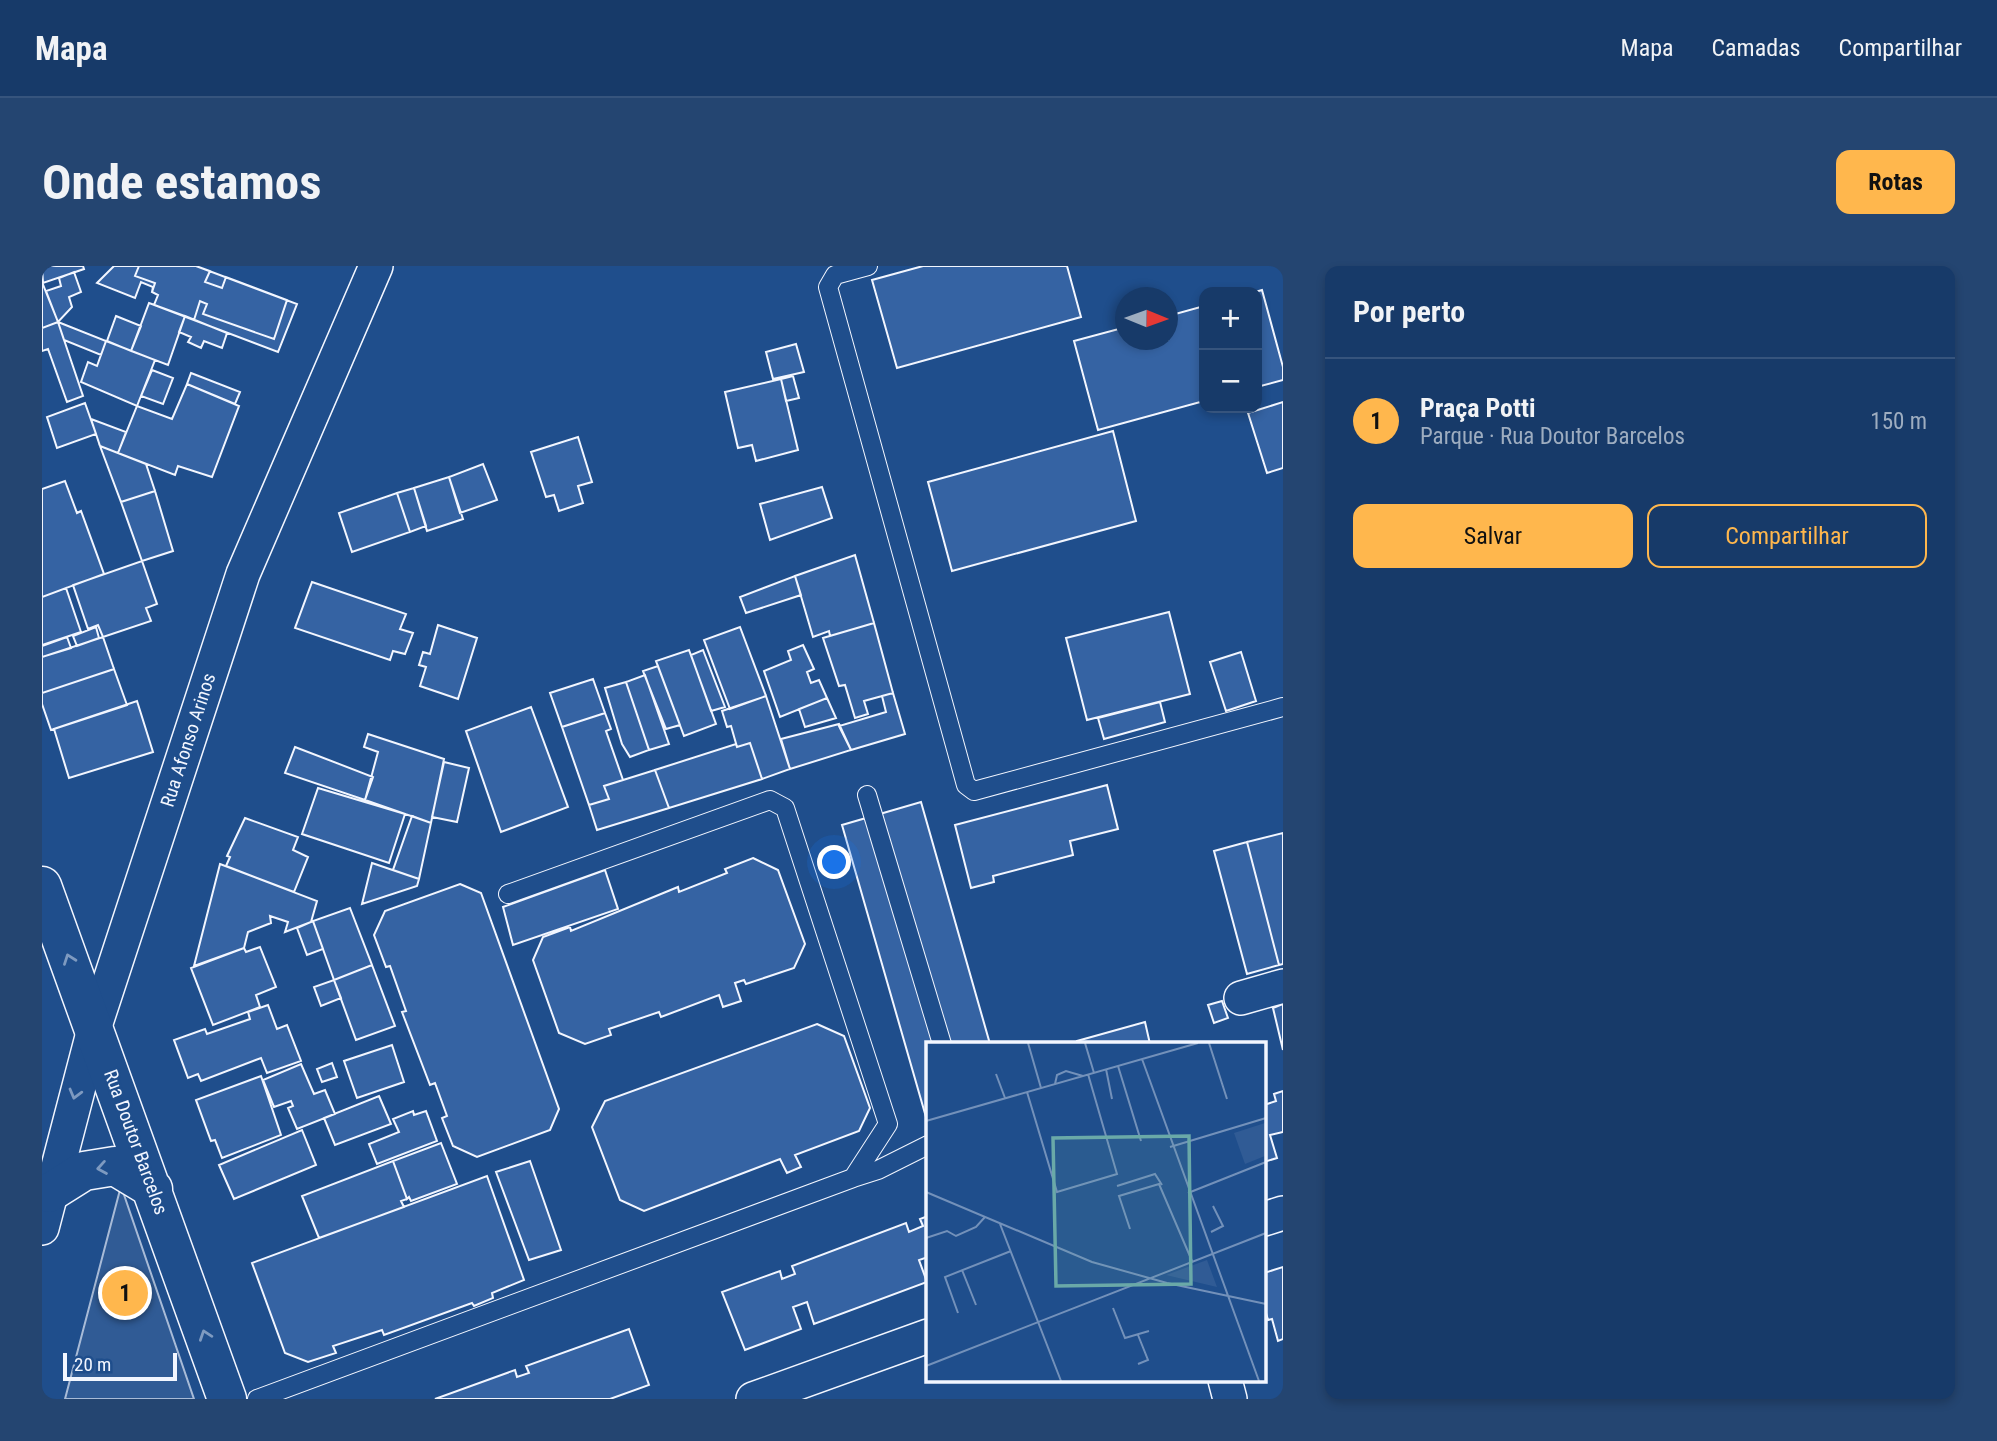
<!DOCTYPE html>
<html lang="pt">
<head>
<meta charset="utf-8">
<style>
	:root { --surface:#173a69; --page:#244571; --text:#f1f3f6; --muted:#9eadc0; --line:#36547d; --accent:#ffb74d }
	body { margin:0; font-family:"Roboto Condensed",sans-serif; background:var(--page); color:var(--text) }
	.controls { position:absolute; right:21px; top:21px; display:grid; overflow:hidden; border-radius:14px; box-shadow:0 4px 10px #0003 }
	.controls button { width:63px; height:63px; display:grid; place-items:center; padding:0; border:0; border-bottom:2px solid var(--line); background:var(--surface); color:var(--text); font:35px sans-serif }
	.compass { position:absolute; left:1073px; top:21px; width:63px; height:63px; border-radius:50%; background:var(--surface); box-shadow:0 4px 10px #0003; rotate:91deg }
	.scale { position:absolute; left:21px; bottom:18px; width:114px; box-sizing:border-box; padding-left:7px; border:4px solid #f2f6ff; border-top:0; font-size:19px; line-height:24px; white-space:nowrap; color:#f2f6ff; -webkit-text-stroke:5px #1f4e8c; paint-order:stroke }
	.you { position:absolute; left:793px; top:597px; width:24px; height:24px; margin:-18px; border:5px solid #fff; border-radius:50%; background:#1a73e8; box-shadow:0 0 0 10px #1a73e833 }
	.badge { display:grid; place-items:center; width:46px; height:46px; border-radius:50%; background:var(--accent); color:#111; font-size:23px; font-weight:700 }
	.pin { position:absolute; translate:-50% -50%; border:4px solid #fff; box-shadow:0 2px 7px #0006 }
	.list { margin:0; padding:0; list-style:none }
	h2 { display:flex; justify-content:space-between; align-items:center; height:91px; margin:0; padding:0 28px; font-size:30px }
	h2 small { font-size:23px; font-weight:400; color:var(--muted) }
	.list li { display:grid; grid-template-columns:46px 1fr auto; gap:21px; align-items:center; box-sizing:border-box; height:126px; padding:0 28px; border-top:2px solid var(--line) }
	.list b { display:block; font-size:26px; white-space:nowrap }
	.list p { margin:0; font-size:23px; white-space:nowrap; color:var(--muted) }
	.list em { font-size:23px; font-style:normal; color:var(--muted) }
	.actions { display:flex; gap:14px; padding:21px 28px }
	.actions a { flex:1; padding:16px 0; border:2px solid var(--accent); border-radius:14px; text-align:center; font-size:24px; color:var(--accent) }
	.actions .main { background:var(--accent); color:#111 }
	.map { position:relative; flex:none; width:1241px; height:1133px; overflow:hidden; border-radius:14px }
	header { display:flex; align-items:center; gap:42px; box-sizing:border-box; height:98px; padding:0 35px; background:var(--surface); border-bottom:2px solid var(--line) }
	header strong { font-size:33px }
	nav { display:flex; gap:38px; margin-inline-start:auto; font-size:24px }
	.intro { display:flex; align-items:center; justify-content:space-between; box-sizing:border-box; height:168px; padding:0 42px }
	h1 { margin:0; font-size:49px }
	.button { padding:18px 32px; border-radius:14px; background:var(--accent); color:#111; font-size:24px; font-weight:700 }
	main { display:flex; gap:42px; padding:0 42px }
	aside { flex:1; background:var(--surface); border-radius:14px; box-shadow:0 4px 10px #0003 }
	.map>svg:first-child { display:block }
	.green { fill:#305b95; stroke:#a8bbd7; stroke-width:2 }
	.building { fill:#3563a3; stroke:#f2f6ff; stroke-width:2 }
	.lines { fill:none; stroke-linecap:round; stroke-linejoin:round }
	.lane-casing { stroke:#f2f6ff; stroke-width:20 }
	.street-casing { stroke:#f2f6ff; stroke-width:36 }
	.secondary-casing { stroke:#f2f6ff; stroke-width:41 }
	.lane { stroke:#1f4e8c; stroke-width:18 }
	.street { stroke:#1f4e8c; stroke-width:33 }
	.secondary { stroke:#1f4e8c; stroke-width:38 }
	.oneway { stroke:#7e9ac0 }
	.labels { text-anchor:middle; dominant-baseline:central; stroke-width:5; stroke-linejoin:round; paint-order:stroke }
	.street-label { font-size:19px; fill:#f2f6ff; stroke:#1f4e8c }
	.inset-road { fill:none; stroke:#7391ba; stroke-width:2 }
	.view { fill:#6aa9a8; fill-opacity:0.15; stroke:#6aa9a8; stroke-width:3.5 }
	.inset-edge { fill:none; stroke:#f2f6ff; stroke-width:3.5 }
</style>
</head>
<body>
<header>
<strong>Mapa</strong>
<nav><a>Mapa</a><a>Camadas</a><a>Compartilhar</a></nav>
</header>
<div class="intro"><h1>Onde estamos</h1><a class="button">Rotas</a></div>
<main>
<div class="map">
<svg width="1241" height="1133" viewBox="0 0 1241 1133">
	<rect width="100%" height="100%" fill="#1f4e8c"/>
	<path class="green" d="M79,920l73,213h-129z"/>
	<path class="building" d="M0,0h41l1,3 -41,14z
		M72,0h82l101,38 -19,48 -124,-47 4,-10 -6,-3 1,-5 -12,-5 -6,16 -38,-15z
		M97,0h57l14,5 -5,11 17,6 4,-11 61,23 -13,39 -71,-25 4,-10 -7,-3 -6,19 -40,-15 4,-10 -6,-3 3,-9 -20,-7z
		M881,0h144l14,51 -184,51 -25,-88z
		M32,6l7,20 -12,5 3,10 -14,15 -12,-31 15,-5 -2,-8z
		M0,16l16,40 -16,6z
		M1220,24l21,77v13l-26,7 -2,-95z
		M107,37l36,13 -17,49 -37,-14z
		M1162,40v95l-106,29 -24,-89 52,-14v13h42v-24z
		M74,50l25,10 -10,25 -24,-10z
		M143,50l42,17 -5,15 -18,-7 -3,7 -13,-6 3,-5 -12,-5z
		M16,56l48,19 -5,14 -37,-15z
		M16,56l25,74 -16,6 -19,-53 -6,2v-23z
		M64,75l49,19 -18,46 -56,-24 7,-20 9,4z
		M754,78l8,28 -31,7 -7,-27z
		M110,104l21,8 -10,26 -22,-8z
		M149,107l49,19 -5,12 -48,-20z
		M751,110l6,22 -13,3 -5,-22z
		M739,113l17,71 -42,11 -4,-16 -14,3 -13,-56z
		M145,118l52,22 -27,71 -34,-11 -3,9 -57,-22 19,-47 35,13z
		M1241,136v66l-16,5 -19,-60z
		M43,137l11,31 -39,14 -10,-31z
		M49,153l35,13 -8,21 -18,-7z
		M1071,165l23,90 -184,50 -24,-89z
		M536,171l14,45 -14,4 5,17 -24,8 -5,-16 -8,2 -15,-45z
		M58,180l46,18 9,27 -34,11z
		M441,198l14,36 -37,13 -11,-36z
		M407,211l14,42 -36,12 -13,-43z
		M23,215l12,32 4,-2 23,63 -62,23v-108z
		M780,221l10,31 -62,22 -10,-36z
		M372,222l12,38 -16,6 -13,-39z
		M113,225l18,60 -31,10 -21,-59z
		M355,227l13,39 -58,20 -13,-39z
		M813,289l19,68 -44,13 -1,-5 -16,6 -18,-61z
		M100,295l15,43 -11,4 5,13 -48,16 -5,-12 -10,4 -15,-44z
		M753,310l6,19 -55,18 -6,-16z
		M270,316l94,32 -6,15 13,4 -8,21 -12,-3 -3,9 -95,-32z
		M24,322l15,44 -39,13v-48z
		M1127,346l21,82 -103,26 -21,-82z
		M832,357l19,70 -29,8 4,13 -13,4 -10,-33 -6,1 -16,-48z
		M396,359l39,13 -19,61 -38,-13 6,-19 -7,-2 4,-13 7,2z
		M54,361l3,11 -22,8 -4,-10z
		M698,361l26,69 -36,13 -26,-69z
		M25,371l4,11 -29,9v-11z
		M61,371l11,32 -72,24v-36z
		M761,379l11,24 -7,3 4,11 8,-3 8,18 -47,19 -16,-46 27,-11 -3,-9z
		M647,384l27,74 -32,12 -28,-75z
		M661,384l22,57 -14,4 -20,-56z
		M1199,386l15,49 -30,10 -16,-49z
		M616,400l22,59 -14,4 -23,-58z
		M72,403l13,36 -76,25 -9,-26v-11z
		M603,409l24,69 -20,6 -23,-68z
		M551,413l12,34 -43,14 -12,-34z
		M584,416l23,68 -19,7 -8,-13 -17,-56z
		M851,427l12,41 -54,16 -12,-24 47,-14 -4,-16z
		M724,430l24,73 -28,10 -12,-36 -13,4 -6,-21 -4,1 -5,-16z
		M785,432l9,20 -31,9 -6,-18z
		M95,435l16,51 -84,26 -15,-49z
		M1118,436l5,20 -61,17 -6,-21z
		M489,441l37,100 -67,25 -35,-101z
		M563,447l6,16 -5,2 17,49 -19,6 5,13 -20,6 -27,-78z
		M797,458l12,26 -61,19 -9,-30z
		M326,468l76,25 -13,64 -66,-23 13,-48 -14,-5z
		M708,477l12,36 -93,29 -14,-38 81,-26 1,3z
		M253,481l78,30 -8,23 -80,-27z
		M402,496l25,6 -12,54 -25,-5z
		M613,504l14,38 -72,22 -8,-25 20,-6 -5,-13z
		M1065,519l11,44 -48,12 3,14 -80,21 1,6 -23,6 -16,-63z
		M276,522l87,26 -16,49 -87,-29z
		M879,536l69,242h-62v80l-86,-299z
		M370,550l19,7 -12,56 -26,-9z
		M203,552l53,19 -5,13 15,7 -14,35 -68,-26 4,-9 -3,-1z
		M1241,567v131l-4,1 -32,-123z
		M1205,576l32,123 -32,9 -33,-123z
		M711,592l25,12 27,74 -11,24 -48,16 -2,-4 -9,3 6,18 -18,6 -4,-12 -58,22 -2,-5 -50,17 2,6 -26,9 -26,-11 -26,-73 10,-23 27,-10 1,4 107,-44 1,5 48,-19 -2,-4z
		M330,597l47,16 -2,7 -55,18z
		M178,598l97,37 -6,21 -26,10 3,-10 -18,-6 1,7 -23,9 -4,16 -50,18z
		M563,604l13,39 -105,36 -10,-38z
		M418,618l21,9 78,216 -9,21 -73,27 -24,-11 -11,-28 5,-2 -12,-33 -5,2 -28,-73 4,-1 -16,-45 -4,1 -12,-32 11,-24z
		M308,642l22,57 -38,15 -21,-59z
		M271,655l10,28 -16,6 -10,-27z
		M218,681l16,40 -20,8 4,12 -47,18 -22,-57 53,-20 2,4z
		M330,699l23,61 -39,14 -22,-60z
		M292,714l7,18 -20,8 -7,-19z
		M1180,735l6,17 -14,5 -6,-18z
		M1241,738v46l-10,-42z
		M226,739l9,24 10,-4 14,36 -34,12 -6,-15 -60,23 -3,-7 -10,4 -14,-38 31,-11 2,5 43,-15 -2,-7z
		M1103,756l5,22h-72l-1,-3z
		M775,758l27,12 26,72 -11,23 -64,24 6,12 -14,6 -7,-14 -136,52 -24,-11 -28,-73 13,-26z
		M350,779l12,37 -47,16 -13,-37z
		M290,797l5,14 -15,5 -5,-13z
		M259,798l13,30 11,-4 10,24 -38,15 -9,-21 5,-2 -2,-5 -17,6 -11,-27z
		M219,810l20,59 -59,23 -7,-18 -4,1 -15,-41z
		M1241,825v41l-13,3 7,23 -13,4v-57l12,-4 -2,-7z
		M337,830l12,28 -56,21 -11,-27z
		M371,845l1,4 12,-4 11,30 -60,23 -8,-20 30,-12 -6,-13z
		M260,864l14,35 -82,34 -15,-34z
		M399,877l16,41 -46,17 -2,-4 -2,2 -14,-38z
		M351,895l14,38 -6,2 3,6 -85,31 -17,-42z
		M488,895l31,89 -32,10 -33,-88z
		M445,910l37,104 -32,13 1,5 -19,8 -2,-3 -88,32 -2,-5 -49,16 3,7 -28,9 -23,-9 -33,-90z
		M886,950v41l-9,3 8,22 -113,42 -7,-22 -14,5 8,22 -56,21 -23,-58 58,-21 2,8 13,-5 -3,-8 114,-43 3,9 14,-6 -3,-7z
		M1241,1001v72l-5,2 -6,-22 -4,1 -4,-14v-33z
		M587,1063l20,56 -39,14h-175l80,-29 2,7 12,-4 -3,-7z"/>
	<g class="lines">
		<g class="lane-casing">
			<path id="lane" d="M826,0l-33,9 -7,12 138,498 8,6 309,-84
				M825,529l75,249
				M811,912l25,-8 50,-25
				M215,1133l596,-221 35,-54 -103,-316 -15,-8 -262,94"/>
		</g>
		<g class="street-casing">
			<path id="street" d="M1199,732l42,-12
				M1222,953l19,-6
				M0,962l52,-199 149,-455 133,-308
				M1183,1114l5,19
				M711,1133l175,-63"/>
		</g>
		<g class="secondary-casing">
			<path id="secondary" d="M0,620l185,513
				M7,927l35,-22 31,-5 38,23"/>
		</g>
		<use href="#lane" class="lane"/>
		<use href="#street" class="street"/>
		<use href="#secondary" class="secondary"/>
	</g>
	<defs><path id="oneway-chevron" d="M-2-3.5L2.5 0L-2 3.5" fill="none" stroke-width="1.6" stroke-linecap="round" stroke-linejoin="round" transform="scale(1.75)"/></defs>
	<g class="oneway">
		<use href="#oneway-chevron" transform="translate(27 693) rotate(-110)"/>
		<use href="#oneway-chevron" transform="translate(33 828) rotate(105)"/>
		<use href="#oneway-chevron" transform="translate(60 902) rotate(170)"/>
		<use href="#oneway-chevron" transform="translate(163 1069) rotate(-109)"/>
	</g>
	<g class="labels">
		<g class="street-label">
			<text transform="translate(146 474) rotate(-72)">Rua Afonso Arinos</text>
			<text transform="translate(94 876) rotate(70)">Rua Doutor Barcelos</text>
		</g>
	</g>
	<g transform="translate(884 776)">
		<rect width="340" height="340" fill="#1f4e8c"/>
		<path d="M339,81v33l-20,8 -11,-31zM281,218l10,27 -51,-12z" fill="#305b95"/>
		<path class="inset-road" d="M102,1l13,45M159,1l9,30M283,1l18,56M216,17l117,322M192,24l23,75M180,27l6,30M70,32l9,24M129,42l2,-9 9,-4 17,5M101,50l30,100 60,-18 -29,-100M0,79l272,-78M244,105l96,-29M191,144l38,-12 7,11M0,150l166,70 75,21 99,21M262,151l78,-31M74,182l61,157M204,187l-11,-33 40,-12 33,77M285,190l12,-6 -10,-20M0,196l21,-7 9,5 20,-9 9,-10M36,228l14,35M187,266l12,30 24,-7M32,271l-13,-36 66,-26M212,293l10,25 -10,4M0,324l340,-133"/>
		<path class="view" d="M263,94l2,148 -135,2 -3,-148z"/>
		<rect width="340" height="340" class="inset-edge"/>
	</g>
</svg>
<div class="controls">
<button>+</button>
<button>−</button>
</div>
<svg class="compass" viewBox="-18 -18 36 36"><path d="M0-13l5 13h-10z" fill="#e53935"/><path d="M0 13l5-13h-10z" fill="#9eadc0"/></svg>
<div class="scale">20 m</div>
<div class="you"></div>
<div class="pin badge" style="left:83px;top:1027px">1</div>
</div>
<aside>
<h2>Por perto<small></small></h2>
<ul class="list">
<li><span class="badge">1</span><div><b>Praça Potti</b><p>Parque · Rua Doutor Barcelos</p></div><em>150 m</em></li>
</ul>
<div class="actions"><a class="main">Salvar</a><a>Compartilhar</a></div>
</aside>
</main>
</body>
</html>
